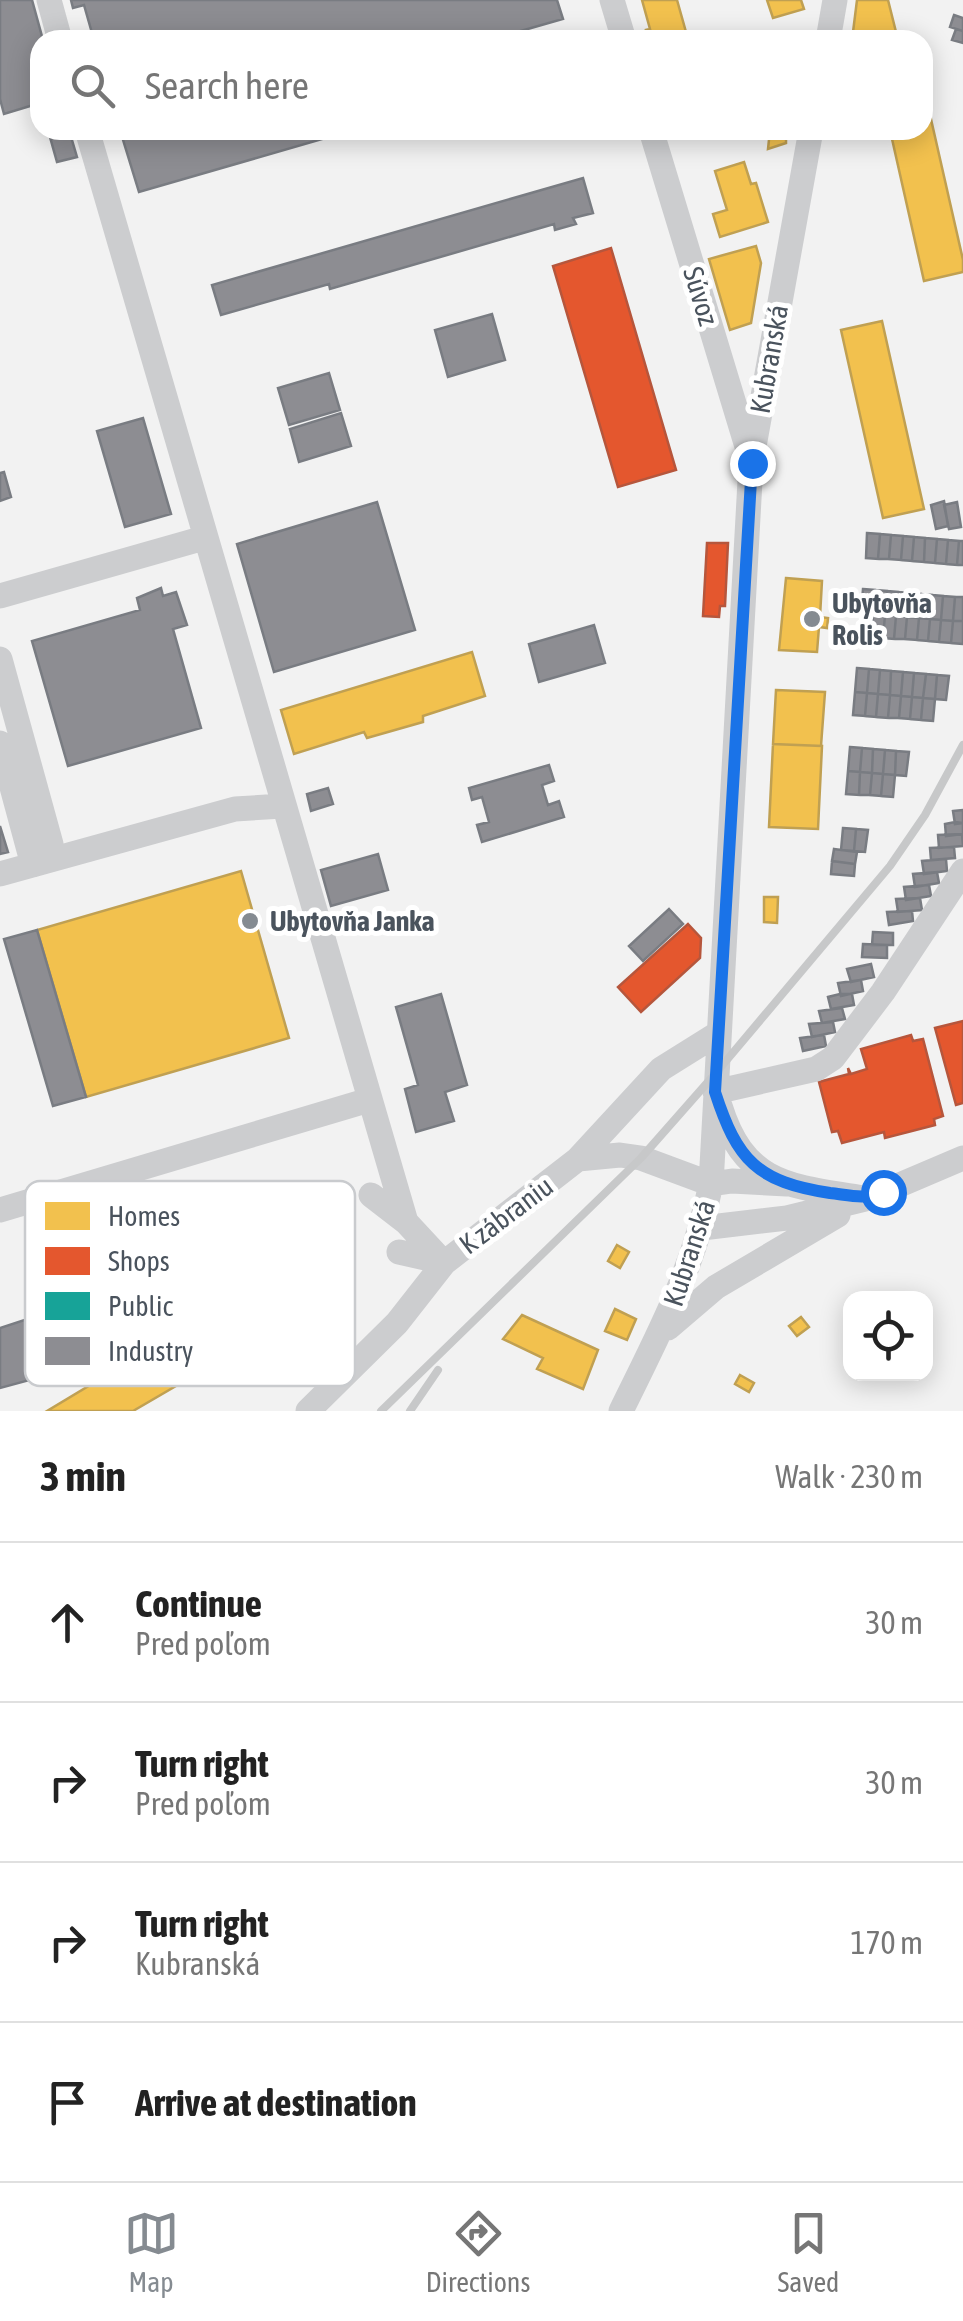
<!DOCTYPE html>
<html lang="en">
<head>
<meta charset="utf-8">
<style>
	:root { --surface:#fff; --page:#f2f2f2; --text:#222; --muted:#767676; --line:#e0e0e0; --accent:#858b91 }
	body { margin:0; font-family:"Asap Condensed",sans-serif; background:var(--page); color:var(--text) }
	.controls { position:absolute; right:30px; bottom:30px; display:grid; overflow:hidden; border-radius:20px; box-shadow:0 5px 25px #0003 }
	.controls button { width:90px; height:90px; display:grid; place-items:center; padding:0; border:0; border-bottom:2px solid var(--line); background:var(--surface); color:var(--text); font:50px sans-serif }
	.stop { position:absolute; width:30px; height:30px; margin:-22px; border:8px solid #1a73e8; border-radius:50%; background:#fff }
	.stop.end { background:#1a73e8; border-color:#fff; box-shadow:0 2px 10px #0008 }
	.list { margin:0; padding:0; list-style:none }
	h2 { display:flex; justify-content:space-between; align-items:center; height:130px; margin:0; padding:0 40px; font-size:42px }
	h2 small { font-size:32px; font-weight:400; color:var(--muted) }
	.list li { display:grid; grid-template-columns:65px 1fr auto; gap:30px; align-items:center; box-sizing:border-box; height:160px; padding:0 40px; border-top:2px solid var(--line) }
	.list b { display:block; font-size:38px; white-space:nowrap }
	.list p { margin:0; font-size:32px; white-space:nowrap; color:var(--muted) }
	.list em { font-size:32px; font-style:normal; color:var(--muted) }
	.icon { flex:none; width:55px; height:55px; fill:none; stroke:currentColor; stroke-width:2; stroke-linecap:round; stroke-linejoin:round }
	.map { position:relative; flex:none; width:963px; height:1411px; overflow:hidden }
	.search { position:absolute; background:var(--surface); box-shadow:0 5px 25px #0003; left:30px; right:30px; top:30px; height:110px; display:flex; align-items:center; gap:25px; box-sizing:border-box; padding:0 35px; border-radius:30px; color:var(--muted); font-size:38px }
	.sheet { height:770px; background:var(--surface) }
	nav { display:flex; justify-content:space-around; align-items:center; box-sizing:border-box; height:140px; border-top:2px solid var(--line); background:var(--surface); font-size:28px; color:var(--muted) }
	nav a { display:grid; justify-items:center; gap:5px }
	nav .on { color:var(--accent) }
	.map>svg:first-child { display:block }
	.homes { fill:#f2c14e; stroke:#c0a052; stroke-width:2.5 }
	.shops { fill:#e4572e; stroke:#b6563c; stroke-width:2.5 }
	.industry { fill:#8d8d92; stroke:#797c82; stroke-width:2.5 }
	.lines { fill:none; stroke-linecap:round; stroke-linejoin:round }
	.minor { stroke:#cccdcf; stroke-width:25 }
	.rail { stroke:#c7c8c9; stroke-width:8 }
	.route { stroke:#1a73e8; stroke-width:12 }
	.poi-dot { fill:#858b91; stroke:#fff; stroke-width:4 }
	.labels { text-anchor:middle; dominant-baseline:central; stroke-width:10; stroke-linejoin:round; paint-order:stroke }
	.street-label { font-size:28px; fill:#4a535d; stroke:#fff }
	.poi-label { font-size:28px; font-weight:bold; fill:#4a535d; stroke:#fff; text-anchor:start }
	.key { fill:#fff; stroke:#c9cbce; stroke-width:2.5 }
	.key-label { font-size:28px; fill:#4a535d }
</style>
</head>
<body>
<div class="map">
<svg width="963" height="1411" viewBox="0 0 963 1411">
	<rect width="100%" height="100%" fill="#f2f2f2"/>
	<path class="homes" d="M642,0h35l9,32 -37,8 -3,-10 4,-1z
		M767,0h34l3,9 -31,9z
		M857,0h31l10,40h-46z
		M923,84l40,176v12l-39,9 -34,-151h33z
		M770,130h16v13l-18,6z
		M744,162l7,22 5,-1 12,39 -48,15 -7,-23 14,-4 -12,-39z
		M756,246l5,17 -10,60 -21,7 -21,-71z
		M882,321l42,188 -41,9 -42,-188z
		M786,578l36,3 -2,36 8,1 -1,10 -8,-1 -2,25 -38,-2z
		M472,652l13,44 -62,20v6l-56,16 -3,-6 -70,22 -13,-44z
		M776,690l49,2 -4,54 -48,-2z
		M773,744l49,2 -4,83 -49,-2z
		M241,871l48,167 -203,59 -49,-167z
		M764,897h14l-1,26 -13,-1z
		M617,1245l12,7 -9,16 -12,-7z
		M615,1309l21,10 -9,21 -22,-9z
		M522,1315l76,35 -15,39 -46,-20 6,-11 -40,-19z
		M205,1316l24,39 -96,56h-86z
		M801,1317l8,10 -12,9 -8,-10z
		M740,1375l14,8 -5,9 -14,-8z"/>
	<path class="shops" d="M611,248l65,222 -58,17 -65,-221z
		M707,543h21l-3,63h-5l-1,11 -16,-1z
		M688,924l13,14 -1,20 -59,54 -23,-25z
		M963,1021v82l-7,2 -21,-77z
		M911,1035l2,6 10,-2 20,77 -9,3 1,6 -50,13 -1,-6 -42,11 -4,-12 -6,1 -13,-50 30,-8 -1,-6 3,6 16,-5 -6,-20z"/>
	<path class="industry" d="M0,0h32l11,40h-3v63l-36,11 -4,-15z
		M71,0h486l6,19 -74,21h-395l-10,-35 -11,3z
		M954,15l9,3v13l-13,-4z
		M956,29l7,2v12l-11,-3z
		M48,130h21l8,27 -20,5z
		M120,130h233l-214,62z
		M583,178l10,35 -20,5 3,6 -21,6 -1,-6 -224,65 -1,-5 -108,31 -9,-30z
		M492,314l13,46 -57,17 -13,-47z
		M329,373l11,37 -51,15 -11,-37z
		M341,413l10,33 -52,16 -9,-33z
		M143,418l28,96 -46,13 -28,-96z
		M4,472l7,25 -11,4v-28z
		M944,501l4,25 -12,3 -5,-24z
		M377,502l38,128 -141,42 -37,-128z
		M957,502l4,25 -12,2 -5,-24z
		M867,533l13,1 -2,25 -12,-1z
		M880,534l11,1 -2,24h-11z
		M891,535l12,1 -2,24 -12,-1z
		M903,536l11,1 -2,24 -11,-1z
		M914,537l11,1 -1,24 -12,-1z
		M925,538l12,1 -2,24 -11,-1z
		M937,539l11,1 -2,24 -11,-1z
		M948,540l11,1 -2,24 -11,-1z
		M959,541h4v24h-6z
		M161,588l2,8 13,-4 11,33 -14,4 28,99 -133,38 -36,-125 108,-31 -3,-12z
		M863,589l12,1 -2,24 -12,-1z
		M875,590l12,1 -2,24 -12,-1z
		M887,591l11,1 -2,24 -11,-1z
		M898,592l11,1 -2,24 -11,-1z
		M909,593l12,1 -2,24 -12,-1z
		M921,594l11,1 -2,24 -11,-1z
		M932,595l11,1 -2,24 -11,-1z
		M943,596l12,1 -2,24 -12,-1z
		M955,597h8v24h-10z
		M861,613l12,1 -1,23 -13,-2z
		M873,614l12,1 -2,23 -11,-1z
		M885,615l11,1 -2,23 -11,-1z
		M896,616l11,1 -2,22h-11z
		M907,617l12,1 -2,22 -12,-1z
		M919,618l11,1 -2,22 -11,-1z
		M930,619l11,1 -2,22 -11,-1z
		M941,620l12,1 -2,22 -12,-1z
		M953,621h10v23l-12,-1z
		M594,625l11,38 -66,19 -10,-38z
		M857,668l12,1 -2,24 -12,-1z
		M869,669l11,1 -2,24 -11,-1z
		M880,670l11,1 -1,24 -12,-1z
		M891,671l12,1 -2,24 -11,-1z
		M903,672l11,1 -2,24 -11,-1z
		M914,673l12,1 -3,24 -11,-1z
		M926,674l11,1 -2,24 -12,-1z
		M937,675l12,1 -3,24 -11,-1z
		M855,692l12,1 -2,23 -12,-1z
		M867,693l11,1 -2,23 -11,-1z
		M878,694l12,1 -2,23 -12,-1z
		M890,695l11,1 -2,22h-11z
		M901,696l11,1 -2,22 -11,-1z
		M912,697l11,1 -2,22 -11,-1z
		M923,698l12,1 -2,22 -12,-1z
		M850,747l12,1 -2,24 -12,-1z
		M862,748l11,1 -1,24 -12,-1z
		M873,749l12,1 -2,24 -11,-1z
		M885,750l11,1 -1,24 -12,-1z
		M896,751l13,1 -3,24 -11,-1z
		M549,765l5,16 -12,4 6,20 11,-4 5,16 -82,25 -5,-17 12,-3 -7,-25 -10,3 -3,-12z
		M848,771l12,1 -1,23 -13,-1z
		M860,772l12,1 -2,22h-11z
		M872,773l11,1 -2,22 -11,-1z
		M883,774l12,1 -2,22 -12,-1z
		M328,788l5,16 -22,7 -4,-17z
		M953,811l10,-1v13l-8,1z
		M955,822l8,1v11l-17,2 -1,-12z
		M0,826l8,26 -8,2z
		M843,828l13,1 -2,22 -13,-1z
		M856,829l12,1 -3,22 -11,-1z
		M962,834l1,12 -24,2 -1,-13z
		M954,847l1,11 -24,2 -1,-12z
		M834,849l23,3 -2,12 -23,-3z
		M378,854l10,36 -57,16 -10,-36z
		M946,859l1,12 -23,3 -2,-13z
		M832,861l23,3 -1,12 -23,-2z
		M937,872l2,11 -24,4 -2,-13z
		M929,885l2,11 -25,4 -2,-13z
		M920,898l2,12 -24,2 -2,-13z
		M669,909l14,15 -40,37 -14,-15z
		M912,911l1,10 -24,4 -2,-13z
		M37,930l49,167 -33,9 -49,-167z
		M873,932l20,1v12h-21z
		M863,944l24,1v13l-25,-1z
		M871,964l3,13 -23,5 -4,-13z
		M861,980l2,11 -22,5 -3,-13z
		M441,994l26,91 -22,7 9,29 -38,11 -11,-43 13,-4 -22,-78z
		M840,994h12l2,11 -23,4 -3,-12z
		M842,1008l3,11 -23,4 -3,-12z
		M833,1022l2,10 -23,5 -3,-13z
		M824,1035l2,11 -23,5 -3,-13z
		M79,1302l14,49 -33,10 3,10 -63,17v-60z"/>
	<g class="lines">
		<path class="minor" d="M49,0l11,40
			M612,0l12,40
			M828,40l7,-40
			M87,130l319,1092 38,41
			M651,130l98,323
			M0,596l204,-58
			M0,659l51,185
			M0,743l33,122
			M0,874l235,-65 47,-3
			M715,1092l101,-23 17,-11 50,-66 80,-121
			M720,1106c24,77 67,80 138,91
			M578,1159l42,-4 21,3 70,26 21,-3 55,3
			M371,1195l35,27
			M0,1210l369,-110
			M702,1228l85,-10 82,-20 94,-40
			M399,1252l44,10
			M668,1328l48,-41 122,-72
			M308,1411l89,-88 47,-60 134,-104 83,-90 56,-35
			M621,1411c38,-78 72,-140 90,-227l40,-721 60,-333"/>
		<path class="rail" d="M381,1411l260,-253 74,-84 175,-208 35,-51 38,-70
			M410,1411l28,-41"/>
	</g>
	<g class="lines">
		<path class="route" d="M752,463l-37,629c22,68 42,90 115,101 19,2 35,7 53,-1"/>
	</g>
	<g class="poi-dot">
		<circle cx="812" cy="619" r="10"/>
		<circle cx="250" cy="921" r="10"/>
	</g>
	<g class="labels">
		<g class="street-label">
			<text transform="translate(701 296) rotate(73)">Súvoz</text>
			<text transform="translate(769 359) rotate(-80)">Kubranská</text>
			<text transform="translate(506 1215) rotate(-37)">K zábraniu</text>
			<text transform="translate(689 1253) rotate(-72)">Kubranská</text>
		</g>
		<g class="poi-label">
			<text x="832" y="603">Ubytovňa<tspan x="832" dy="32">Rolis</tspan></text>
			<text x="270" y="921">Ubytovňa Janka</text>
		</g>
	</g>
	<rect x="25" y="1181" width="330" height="205" rx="15" class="key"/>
	<rect x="45" y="1202" width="45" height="28" fill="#f2c14e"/>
	<rect x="45" y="1247" width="45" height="28" fill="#e4572e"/>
	<rect x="45" y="1292" width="45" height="28" fill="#17a398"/>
	<rect x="45" y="1337" width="45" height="28" fill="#8d8d92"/>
	<g class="key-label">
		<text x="108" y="1226">Homes</text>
		<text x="108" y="1271">Shops</text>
		<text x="108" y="1316">Public</text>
		<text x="108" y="1361">Industry</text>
	</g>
</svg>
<div class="controls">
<button><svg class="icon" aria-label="locate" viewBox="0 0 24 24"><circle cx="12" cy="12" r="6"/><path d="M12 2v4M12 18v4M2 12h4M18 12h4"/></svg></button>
</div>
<div class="stop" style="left:883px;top:1192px"></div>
<div class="stop end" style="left:752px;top:463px"></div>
<div class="search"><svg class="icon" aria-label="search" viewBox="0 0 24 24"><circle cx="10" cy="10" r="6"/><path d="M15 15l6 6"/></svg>Search here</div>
</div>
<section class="sheet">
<h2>3 min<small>Walk · 230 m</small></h2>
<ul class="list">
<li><svg class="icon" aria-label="ahead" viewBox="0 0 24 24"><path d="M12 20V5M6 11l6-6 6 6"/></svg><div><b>Continue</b><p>Pred poľom</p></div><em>30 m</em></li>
<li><svg class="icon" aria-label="right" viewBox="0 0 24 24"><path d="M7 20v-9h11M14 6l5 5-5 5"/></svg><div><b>Turn right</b><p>Pred poľom</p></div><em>30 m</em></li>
<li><svg class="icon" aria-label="right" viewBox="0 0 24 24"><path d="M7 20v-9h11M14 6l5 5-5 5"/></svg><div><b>Turn right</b><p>Kubranská</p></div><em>170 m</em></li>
<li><svg class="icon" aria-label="arrive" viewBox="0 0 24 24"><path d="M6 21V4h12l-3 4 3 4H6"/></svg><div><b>Arrive at destination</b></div></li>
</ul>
</section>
<nav>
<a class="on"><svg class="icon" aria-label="map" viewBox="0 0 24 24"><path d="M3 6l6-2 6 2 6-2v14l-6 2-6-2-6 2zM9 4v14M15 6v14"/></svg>Map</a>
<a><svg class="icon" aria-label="directions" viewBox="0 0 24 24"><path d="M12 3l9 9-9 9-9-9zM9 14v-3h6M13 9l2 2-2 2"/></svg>Directions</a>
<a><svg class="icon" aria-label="saved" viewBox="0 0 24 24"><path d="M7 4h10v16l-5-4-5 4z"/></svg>Saved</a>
</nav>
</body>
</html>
